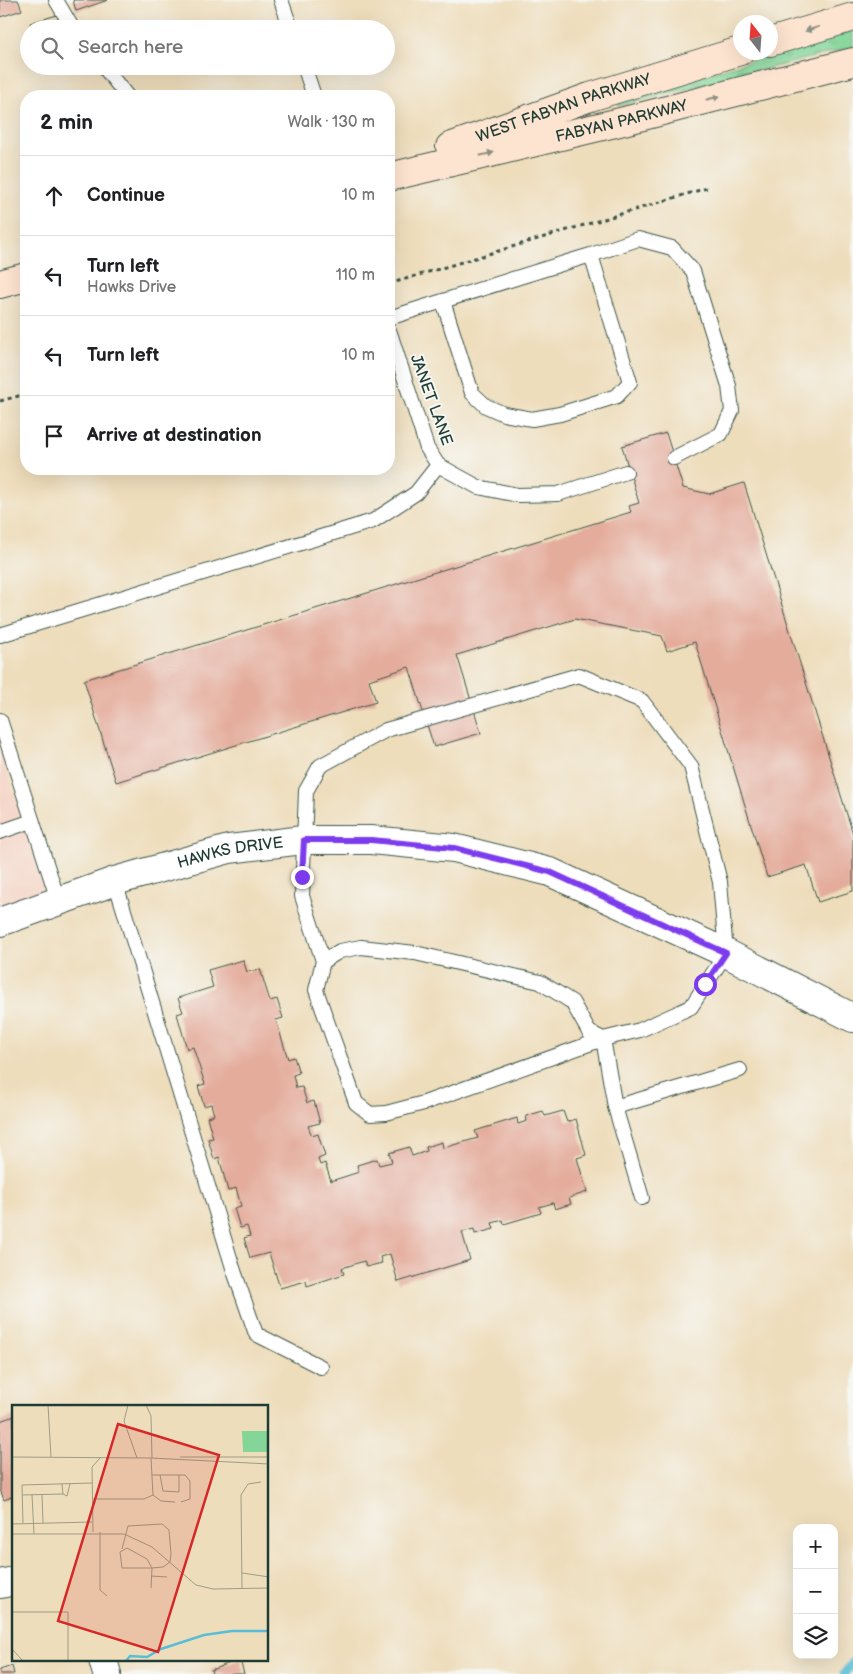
<!DOCTYPE html>
<html lang="en">
<head>
<meta charset="utf-8">
<style>
	:root { --surface:#fff; --page:#f6f6f6; --text:#202124; --muted:#757577; --line:#e0e0e0 }
	body { margin:0; font-family:"Balsamiq Sans",sans-serif; background:var(--page); color:var(--text) }
	.controls { position:absolute; right:15px; bottom:15px; display:grid; overflow:hidden; border-radius:10px; box-shadow:0 5px 20px #0002 }
	.controls button { width:45px; height:45px; display:grid; place-items:center; padding:0; border:0; border-bottom:1px solid var(--line); background:var(--surface); color:var(--text); font:25px sans-serif }
	.compass { position:absolute; left:733px; top:15px; width:45px; height:45px; border-radius:50%; background:var(--surface); box-shadow:0 5px 20px #0002; rotate:343deg }
	.stop { position:absolute; width:15px; height:15px; margin:-11px; border:4px solid #7c3aed; border-radius:50%; background:#fff }
	.stop.end { background:#7c3aed; border-color:#fff; box-shadow:0 1px 5px #0008 }
	.list { margin:0; padding:0; list-style:none }
	h2 { display:flex; justify-content:space-between; align-items:center; height:65px; margin:0; padding:0 20px; font-size:21px }
	h2 small { font-size:16px; font-weight:400; color:var(--muted) }
	.list li { display:grid; grid-template-columns:32px 1fr auto; gap:15px; align-items:center; box-sizing:border-box; height:80px; padding:0 20px; border-top:1px solid var(--line) }
	.list b { display:block; font-size:19px; white-space:nowrap }
	.list p { margin:0; font-size:16px; white-space:nowrap; color:var(--muted) }
	.list em { font-size:16px; font-style:normal; color:var(--muted) }
	.icon { flex:none; width:28px; height:28px; fill:none; stroke:currentColor; stroke-width:2; stroke-linecap:round; stroke-linejoin:round }
	.map { position:relative; flex:none; width:853px; height:1674px; overflow:hidden }
	.search { position:absolute; background:var(--surface); box-shadow:0 5px 20px #0002; left:20px; top:20px; width:375px; height:55px; display:flex; align-items:center; gap:12px; box-sizing:border-box; padding:0 18px; border-radius:28px; color:var(--muted); font-size:19px }
	.panel { position:absolute; background:var(--surface); box-shadow:0 5px 20px #0002; left:20px; top:90px; width:375px; height:385px; border-radius:20px }
	.map>svg:first-child { display:block }
	.built { fill:#f5d2c2 }
	.grass { fill:url(#grass-tufts); stroke:#518a66 }
	.lines { fill:none; stroke-linecap:round; stroke-linejoin:round }
	.stream { stroke:#59bdd7; stroke-width:9 }
	.building { fill:#e4ac9b }
	.service-casing { stroke:#3e5548; stroke-width:16 }
	.minor-casing { stroke:#3e5548; stroke-width:30 }
	.secondary-casing { stroke:#3e5548; stroke-width:30 }
	.path { stroke:#3e5548; stroke-width:3; stroke-dasharray:4 4; stroke-linecap:butt }
	.service { stroke:#fff; stroke-width:14 }
	.minor { stroke:#fff; stroke-width:28 }
	.secondary { stroke:#fde4d0; stroke-width:28 }
	.oneway { fill:#8e9082 }
	.route { stroke:#7c3aed; stroke-width:6 }
	.labels { text-anchor:middle; dominant-baseline:central; stroke-width:4; stroke-linejoin:round; paint-order:stroke }
	.street-label { font-size:16px; fill:#1f3d34; stroke:#f6f6f2 }
	.inset-river { fill:none; stroke:#59bdd7; stroke-width:2.5 }
	.inset-road { fill:none; stroke:#9b9d85; stroke-width:1 }
	.view { fill:#d62828; fill-opacity:0.15; stroke:#d62828; stroke-width:2.5 }
	.inset-edge { fill:none; stroke:#1f3d34; stroke-width:2.5 }
</style>
</head>
<body>
<div class="map">
<svg width="853" height="1674" viewBox="0 0 853 1674">
	<defs>
		<pattern id="grass-tufts" width="24" height="20" patternUnits="userSpaceOnUse" patternTransform="scale(1.25)"><rect width="24" height="20" fill="#83d698"/><path d="M3 7l-1-3M5 7V3M7 7l1-3M15 17l-1-3M17 17v-4M19 17l1-3" fill="none" stroke="#6baf7d"/></pattern>
	</defs>
	<rect width="100%" height="100%" fill="#f6f6f2"/>
	<filter id="ink" filterUnits="userSpaceOnUse"><feTurbulence type="fractalNoise" baseFrequency=".02" numOctaves="2"/><feDisplacementMap in="SourceGraphic" scale="10" xChannelSelector="R" yChannelSelector="G"/><feConvolveMatrix kernelMatrix="1 2 1 2 8 2 1 2 1" color-interpolation-filters="sRGB"/></filter>
	<filter id="wash" filterUnits="userSpaceOnUse"><feTurbulence type="fractalNoise" baseFrequency=".0096" numOctaves="4" result="noise"/><feDisplacementMap in="SourceGraphic" scale="20" xChannelSelector="R" yChannelSelector="G"/><feGaussianBlur stdDeviation="1.12" result="paint"/><feColorMatrix in="noise" values="0 0 0 0 0 0 0 0 0 0 0 0 0 0 0 0 0 1.4 0 .05"/><feComposite in="paint" operator="in"/></filter>
	<g filter="url(#wash)">
		<rect width="100%" height="100%" fill="#edb"/>
		<path class="built" d="M0,750l47,146 -47,15z"/>
		<path class="grass" d="M853,30v17l-234,59 -1,-5z"/>
		<g class="lines">
			<path class="stream" d="M844,1674l9,-12"/>
		</g>
		<g id="blocks">
			<path class="building" d="M0,0h18l4,10 -22,7z
				M73,0h35l-32,11z
				M57,15l4,14h-29l-2,-6z
				M666,433l17,55 26,6 35,-11 109,351v57l-35,11 -12,-37 -39,12 -72,-235 -28,9 -5,-15 -87,-17 -118,36 24,78 -47,14 -25,-80 -40,13 7,22 -260,80 -32,-102 547,-168 -2,-6 10,-3 -17,-57z
				M243,960l4,12 13,-3 10,32 7,-2 6,19 -7,2 12,39 6,-2 5,16 -6,2 3,13 6,-1 5,16 7,-2 6,22 -12,3 4,10 6,-2 7,22 -7,3 2,6 5,-2 6,18 28,-9 -2,-7 20,-6 2,6 13,-3 -3,-9 20,-6 3,9 15,-5 -1,-4 16,-5 1,6 35,-10 -3,-7 42,-13 1,6 9,-3 -1,-5 17,-5 2,5 18,-5 4,11 9,-3 10,36 -9,3 10,34 -18,6 2,6 -16,5 -2,-6 -14,4 2,6 -37,11 -1,-4 -11,3 2,6 -19,5 -1,-5 -12,3 8,28 -72,22 -8,-28 -10,3 2,6 -16,4 -2,-6 -22,7 2,6 -37,12 -1,-5 -26,7 -11,-35 -19,5 -6,-20 6,-2 -3,-10 -7,2 -6,-20 7,-2 -5,-18 -8,3 -9,-34 -5,2 -6,-20 5,-1 -6,-21 7,-2 -3,-11 -7,2 -6,-20 7,-2 -12,-37 -6,2 -10,-35 6,-2 -5,-14 35,-11 -5,-17z
				M14,1416v80l-10,4 -4,-11v-68z
				M238,1660h2l4,14h-32l-1,-4z
				M12,1666l2,8h-14v-4z"/>
		</g>
	</g>
	<g filter="url(#ink)">
		<use href="#blocks" fill-opacity="0" stroke="#3e5548" stroke-width="1"/>
		<g class="lines">
			<g class="service-casing">
				<path id="service" d="M56,0l17,29
					M281,0l10,29
					M103,66l24,30
					M304,66l10,30
					M591,255l47,-16 34,9 21,23 36,115 3,25 -11,23 -47,24
					M389,318c67,-21 135,-43 202,-63l39,127 -13,14 -57,18 -28,5 -28,-5 -18,-8 -14,-13 -29,-92
					M389,330l38,118 11,17 40,22 40,8 40,-1 68,-22
					M0,635l373,-114 43,-28 22,-28
					M0,720l59,183
					M0,832l32,-11
					M115,881l119,390 22,63 65,33
					M323,961l-21,-65 4,-105 14,-25 66,-36 193,-55 63,26 49,65 29,116 6,71 -35,54 -51,23 -37,9 -14,-7 -17,-30 -32,-20 -125,-29 -54,-6 -21,4 -17,10 -7,29 40,113 14,11 16,-1 38,-10 179,-64 12,68 27,91
					M615,1107l125,-37"/>
			</g>
			<g class="minor-casing">
				<g id="minor">
					<path id="s1" d="M0,922l115,-41 114,-32 74,-9h68l83,8 96,24 176,81 127,65"/>
					<path d="M0,1584l14,-3"/>
					<path d="M103,1660l4,14"/>
				</g>
			</g>
			<g class="secondary-casing">
				<g id="secondary">
					<path d="M770,42l83,-25"/>
					<path id="s2" d="M450,147l140,-50 150,-46"/>
					<path id="s3" d="M389,177l235,-56 229,-59"/>
					<path d="M0,284l26,-7"/>
				</g>
			</g>
			<path class="path" d="M389,284l321,-97
				M0,401l26,-7"/>
			<use href="#service" class="service"/>
			<use href="#minor" class="minor"/>
			<use href="#secondary" class="secondary"/>
		</g>
		<defs><path id="oneway-solid" d="M-6-.8H1V-3.2L6.5 0L1 3.2V.8H-6Z" transform="scale(1.25)"/></defs>
		<g class="oneway">
			<use href="#oneway-solid" transform="translate(812 29) rotate(163)"/>
			<use href="#oneway-solid" transform="translate(713 98) rotate(-14)"/>
			<use href="#oneway-solid" transform="translate(487 154) rotate(-13)"/>
		</g>
	</g>
	<g class="lines" filter="url(#ink)">
		<path class="route" d="M302,877l2,-37h67l83,8 96,24 176,81 -21,31"/>
	</g>
	<g class="labels">
		<g class="street-label">
			<text stroke="none"><textPath href="#s2" startOffset="120">WEST FABYAN PARKWAY</textPath></text>
			<text stroke="none"><textPath href="#s3" startOffset="239">FABYAN PARKWAY</textPath></text>
			<text transform="translate(431 400) rotate(70)">JANET LANE</text>
			<text stroke="none"><textPath href="#s1" startOffset="241">HAWKS DRIVE</textPath></text>
		</g>
	</g>
	<g transform="translate(12 1405)">
		<rect width="256" height="256" fill="#edb"/>
		<path d="M230,26h26v21h-25z" fill="#83d698"/>
		<path class="inset-river" d="M114,256l4,-5 17,1 14,-8 43,-14 28,-4h37"/>
		<path class="inset-road" d="M36,0l3,52M116,0l-4,16 13,37M134,0l5,11 1,42M0,52l139,1 118,6M168,52h89M139,53l2,37 8,6 14,1M140,70h27v17l-16,-1 -3,-16M167,70h6l5,6v18l-9,3M50,79l1,10 4,2 3,-12M30,89l1,29M10,90l41,-1M20,90l2,39M80,94h52l9,-4M11,118l-1,-38 70,-2M0,119l80,-2M81,127l-1,-65 8,-9M88,127v58l7,6M0,129h112l28,13 44,38 17,4 56,-1M110,144l6,-23 34,-2 7,6 2,24 -1,8 -7,5 -11,1 -5,-9 -20,-11 -7,4 2,16h30l-1,20M230,168l27,4M139,171l16,1M230,183l-1,-93 7,-11 13,-2M0,207h56v49M0,244l11,12"/>
		<path class="view" d="M106,19l101,31 -61,197 -100,-31z"/>
		<rect width="256" height="256" class="inset-edge"/>
	</g>
</svg>
<div class="controls">
<button>+</button>
<button>−</button>
<button><svg class="icon" aria-label="layers" viewBox="0 0 24 24"><path d="M12 4l9 5-9 5-9-5zM3 14l9 5 9-5"/></svg></button>
</div>
<svg class="compass" viewBox="-18 -18 36 36"><path d="M0-13l5 13h-10z" fill="#e53935"/><path d="M0 13l5-13h-10z" fill="#757577"/></svg>
<div class="stop" style="left:705px;top:984px"></div>
<div class="stop end" style="left:302px;top:877px"></div>
<div class="search"><svg class="icon" aria-label="search" viewBox="0 0 24 24"><circle cx="10" cy="10" r="6"/><path d="M15 15l6 6"/></svg>Search here</div>
<section class="panel">
<h2>2 min<small>Walk · 130 m</small></h2>
<ul class="list">
<li><svg class="icon" aria-label="ahead" viewBox="0 0 24 24"><path d="M12 20V5M6 11l6-6 6 6"/></svg><div><b>Continue</b></div><em>10 m</em></li>
<li><svg class="icon" aria-label="left" viewBox="0 0 24 24"><path d="M17 20v-9H6M10 6l-5 5 5 5"/></svg><div><b>Turn left</b><p>Hawks Drive</p></div><em>110 m</em></li>
<li><svg class="icon" aria-label="left" viewBox="0 0 24 24"><path d="M17 20v-9H6M10 6l-5 5 5 5"/></svg><div><b>Turn left</b></div><em>10 m</em></li>
<li><svg class="icon" aria-label="arrive" viewBox="0 0 24 24"><path d="M6 21V4h12l-3 4 3 4H6"/></svg><div><b>Arrive at destination</b></div></li>
</ul>
</section>
</div>
</body>
</html>
